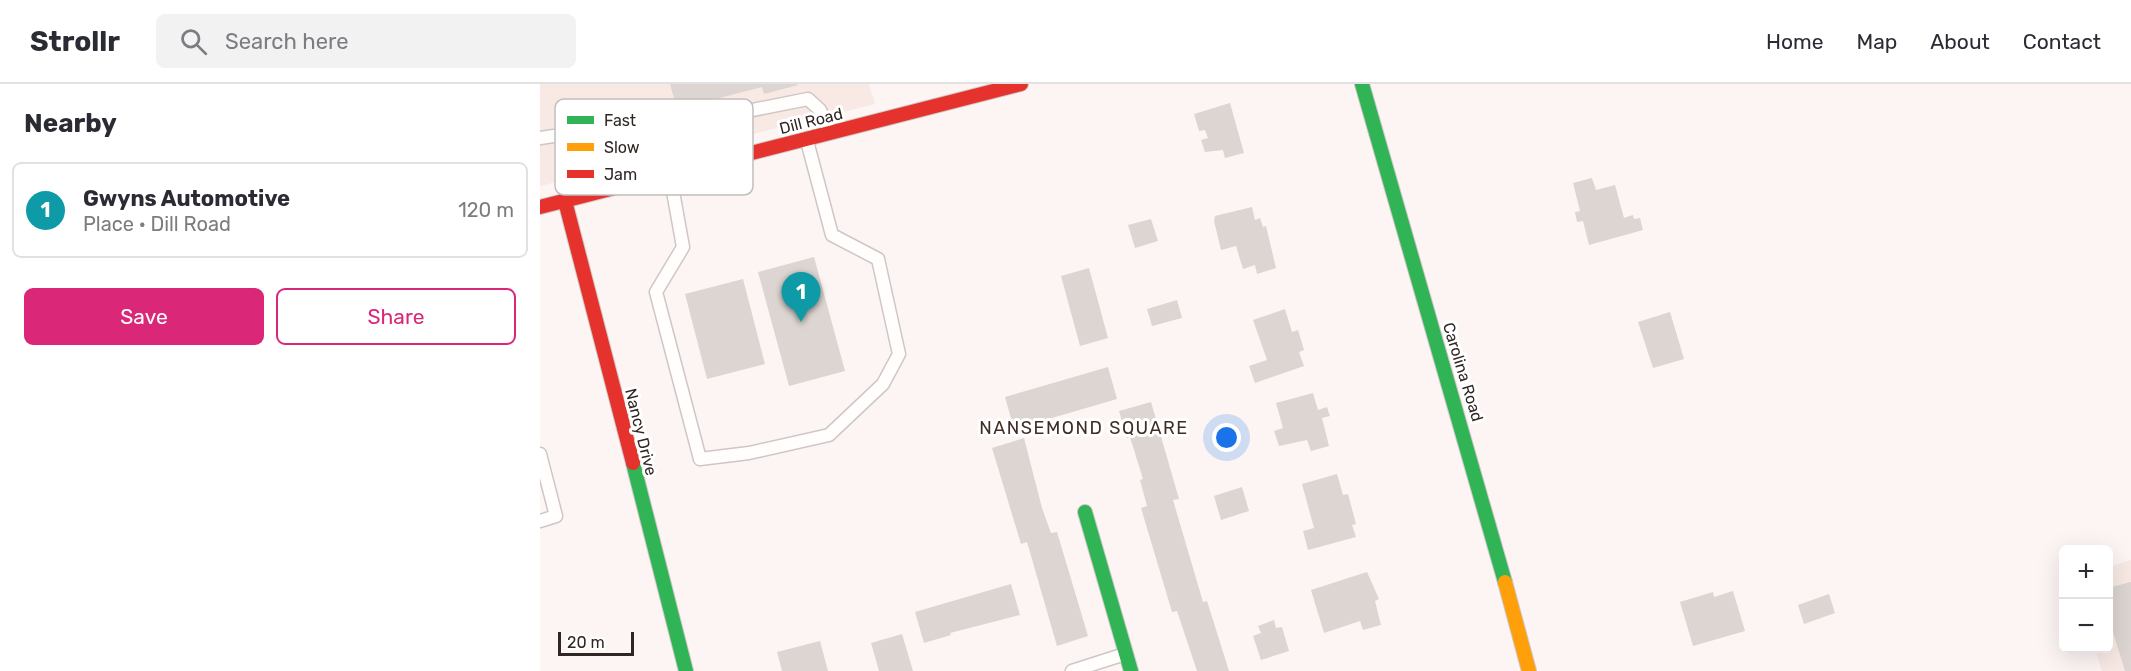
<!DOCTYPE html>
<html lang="en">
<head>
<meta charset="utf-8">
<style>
	:root { --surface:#fff; --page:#f2f2f3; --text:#2b2b33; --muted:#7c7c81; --line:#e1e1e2; --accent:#db2777 }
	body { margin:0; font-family:Rubik,sans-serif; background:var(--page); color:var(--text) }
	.controls { position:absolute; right:18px; bottom:18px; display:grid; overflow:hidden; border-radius:9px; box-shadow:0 6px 24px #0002 }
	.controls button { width:54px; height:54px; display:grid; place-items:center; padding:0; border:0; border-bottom:2px solid var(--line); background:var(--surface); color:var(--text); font:30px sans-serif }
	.scale { position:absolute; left:18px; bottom:15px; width:76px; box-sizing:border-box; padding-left:6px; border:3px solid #302623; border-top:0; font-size:16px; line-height:21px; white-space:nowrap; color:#302623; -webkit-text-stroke:4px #fff; paint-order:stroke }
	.you { position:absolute; left:687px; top:354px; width:21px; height:21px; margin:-15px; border:4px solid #fff; border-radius:50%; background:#1a73e8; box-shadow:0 0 0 9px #1a73e833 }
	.badge { display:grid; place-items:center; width:39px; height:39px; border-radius:50%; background:var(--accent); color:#fff; font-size:20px; font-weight:700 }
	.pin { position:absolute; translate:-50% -50px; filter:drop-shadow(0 2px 3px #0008) }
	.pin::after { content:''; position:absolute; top:32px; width:21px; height:18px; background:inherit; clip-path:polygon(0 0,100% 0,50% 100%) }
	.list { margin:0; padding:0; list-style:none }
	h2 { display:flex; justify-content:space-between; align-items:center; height:78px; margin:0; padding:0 24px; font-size:26px }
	h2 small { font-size:20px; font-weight:400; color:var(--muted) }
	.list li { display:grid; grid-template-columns:39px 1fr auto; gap:18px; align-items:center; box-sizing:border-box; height:96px; margin:0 12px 12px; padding:0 12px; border:2px solid var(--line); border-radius:9px }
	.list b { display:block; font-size:22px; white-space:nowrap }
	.list p { margin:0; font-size:20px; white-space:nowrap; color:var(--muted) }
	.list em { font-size:20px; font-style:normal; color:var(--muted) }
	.actions { display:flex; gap:12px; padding:18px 24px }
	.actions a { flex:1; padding:14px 0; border:2px solid var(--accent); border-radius:9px; text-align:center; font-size:21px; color:var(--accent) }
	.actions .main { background:var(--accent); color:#fff }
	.icon { flex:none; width:33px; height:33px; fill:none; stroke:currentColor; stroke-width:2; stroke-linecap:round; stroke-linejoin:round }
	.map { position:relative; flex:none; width:1591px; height:587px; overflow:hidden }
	header { display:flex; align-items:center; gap:36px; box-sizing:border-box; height:84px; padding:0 30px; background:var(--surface); border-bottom:2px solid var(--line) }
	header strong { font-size:28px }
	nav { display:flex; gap:33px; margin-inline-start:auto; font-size:21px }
	.search { width:420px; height:54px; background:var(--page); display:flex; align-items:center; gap:15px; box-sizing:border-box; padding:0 21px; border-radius:9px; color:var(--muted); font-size:22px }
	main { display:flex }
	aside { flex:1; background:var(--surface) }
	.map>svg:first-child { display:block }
	.built { fill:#f8e9e4 }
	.building { fill:#dcd5d2 }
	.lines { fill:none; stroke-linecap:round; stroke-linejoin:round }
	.lane-casing { stroke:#cec7c5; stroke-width:15 }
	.fast-casing { stroke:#cec7c5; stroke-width:16 }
	.slow-casing { stroke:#cec7c5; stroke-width:16 }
	.jam-casing { stroke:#cec7c5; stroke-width:16 }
	.lane { stroke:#fffefd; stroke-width:12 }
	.fast { stroke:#30b455; stroke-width:14 }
	.slow { stroke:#ff9f0a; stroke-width:14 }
	.jam { stroke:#e5322d; stroke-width:14 }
	.labels { text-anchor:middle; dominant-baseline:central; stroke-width:6; stroke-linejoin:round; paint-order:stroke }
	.street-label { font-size:16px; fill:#302623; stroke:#fff }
	.neighbourhood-label { font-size:18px; letter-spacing:1.5px; fill:#3f2c25; stroke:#fff }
	.key { fill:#fff; stroke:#c1bebd; stroke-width:1.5 }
	.key-label { font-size:16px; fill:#302623 }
</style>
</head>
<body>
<header>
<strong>Strollr</strong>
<div class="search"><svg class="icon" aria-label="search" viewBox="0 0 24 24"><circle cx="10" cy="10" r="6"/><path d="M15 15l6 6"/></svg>Search here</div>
<nav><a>Home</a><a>Map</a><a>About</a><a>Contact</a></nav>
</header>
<main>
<aside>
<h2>Nearby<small></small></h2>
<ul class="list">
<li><span class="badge" style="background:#0f9aa8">1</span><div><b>Gwyns Automotive</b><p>Place · Dill Road</p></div><em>120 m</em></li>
</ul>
<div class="actions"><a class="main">Save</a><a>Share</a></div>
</aside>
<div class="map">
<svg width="1591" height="587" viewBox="0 0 1591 587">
	<rect width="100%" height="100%" fill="#fcf5f4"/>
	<path class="built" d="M0,0h329l6,20 -335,82z
		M1591,476v111h-29l-7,-22 13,-1 1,-81z"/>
	<path class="building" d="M130,0h127l1,1 -34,9 -2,-7 -85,22z
		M690,19l14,50 -19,5 -2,-8 -18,2 -4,-12 7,-2 -3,-8 -6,1 -5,-17z
		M1052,94l4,12 19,-5 9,33 9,-3 1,4 6,-1 3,12 -54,15 -6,-24 -6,1 -2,-10 5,-1 -7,-28z
		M712,123l3,13 5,-2 3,9 3,-1 10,42 -19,6 -2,-9 -12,4 -7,-23 -15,4 -7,-29 1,-5z
		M611,135l7,22 -23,7 -7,-23z
		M274,173l31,114 -56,15 -31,-114z
		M549,184l19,70 -28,8 -19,-70z
		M203,195l22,85 -58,15 -22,-85z
		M637,216l5,18 -30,8 -5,-17z
		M745,225l7,23 6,-2 6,20 -5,2 5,14 -49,17 -6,-17 18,-6 -14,-40z
		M1130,228l14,47 -31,9 -15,-46z
		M568,283l9,32 -103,30 -9,-32z
		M773,309l5,17 9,-3 3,9 -8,2 7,28 -18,5 -4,-11 -28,6 -5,-15 9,-3 -7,-25z
		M611,318l28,97 -6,1 30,102 4,-1 22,70h-32l-20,-60 -5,1 -31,-104 6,-2 -7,-26 3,-1 -13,-42 -3,1 -8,-27z
		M484,354l18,70 9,25 6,-1 31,104 -31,10 -30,-104 -6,2 -29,-96z
		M797,390l6,21 5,-1 8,30 -4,1 4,12 -48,13 -5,-19 11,-3 -12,-44z
		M702,403l7,24 -28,9 -7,-24z
		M827,488l12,27 -4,2 6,24 -18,5 -3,-9 -36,12 -13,-43z
		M1591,498v89h-6l-17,-55v-28z
		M471,500l9,31 -70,18 1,2 -27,8 -9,-31z
		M1193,507l12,40 -52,15 -13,-44 33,-10 1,5z
		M1289,510l6,19 -31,11 -6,-19z
		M734,536l2,8 6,-1 7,24 -28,9 -8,-24 8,-3 -3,-7z
		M362,550l11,37h-34l-8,-28z
		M280,557l8,30h-46l-5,-19z"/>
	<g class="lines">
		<g class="lane-casing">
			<path id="lane" d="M0,54l73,-11 49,1 146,-29 12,11 10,22
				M130,91l13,72 -27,45 44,167 49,-6 80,-18 54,-51 16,-30 -21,-95 -46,-24 -25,-94
				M0,370l16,62 -16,5
				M532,587l53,-17"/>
		</g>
		<g class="fast-casing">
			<path id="fast" d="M822,0l143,498
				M93,379l53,208
				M545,428l46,159"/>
		</g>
		<g class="slow-casing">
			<path id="slow" d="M965,498l24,89"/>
		</g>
		<g class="jam-casing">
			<path id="jam" d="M25,117l68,262
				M0,123l481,-123"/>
		</g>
		<use href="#lane" class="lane"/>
		<use href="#fast" class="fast"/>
		<use href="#slow" class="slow"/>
		<use href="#jam" class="jam"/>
	</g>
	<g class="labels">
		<g class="street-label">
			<text transform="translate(271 37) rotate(-14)">Dill Road</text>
			<text transform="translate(923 288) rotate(73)">Carolina Road</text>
			<text transform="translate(101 348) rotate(76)">Nancy Drive</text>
		</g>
		<g class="neighbourhood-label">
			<text x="544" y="344">NANSEMOND SQUARE</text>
		</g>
	</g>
	<rect x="15" y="15" width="198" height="96" rx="9" class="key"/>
	<rect x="27" y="32" width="27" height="8" fill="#30b455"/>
	<rect x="27" y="59" width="27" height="8" fill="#ff9f0a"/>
	<rect x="27" y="86" width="27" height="8" fill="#e5322d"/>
	<g class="key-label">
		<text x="64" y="42">Fast</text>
		<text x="64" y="69">Slow</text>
		<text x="64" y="96">Jam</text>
	</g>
</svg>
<div class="controls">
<button>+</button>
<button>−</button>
</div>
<div class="scale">20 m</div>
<div class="you"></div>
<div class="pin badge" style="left:261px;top:238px;background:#0f9aa8">1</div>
</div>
</main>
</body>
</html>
